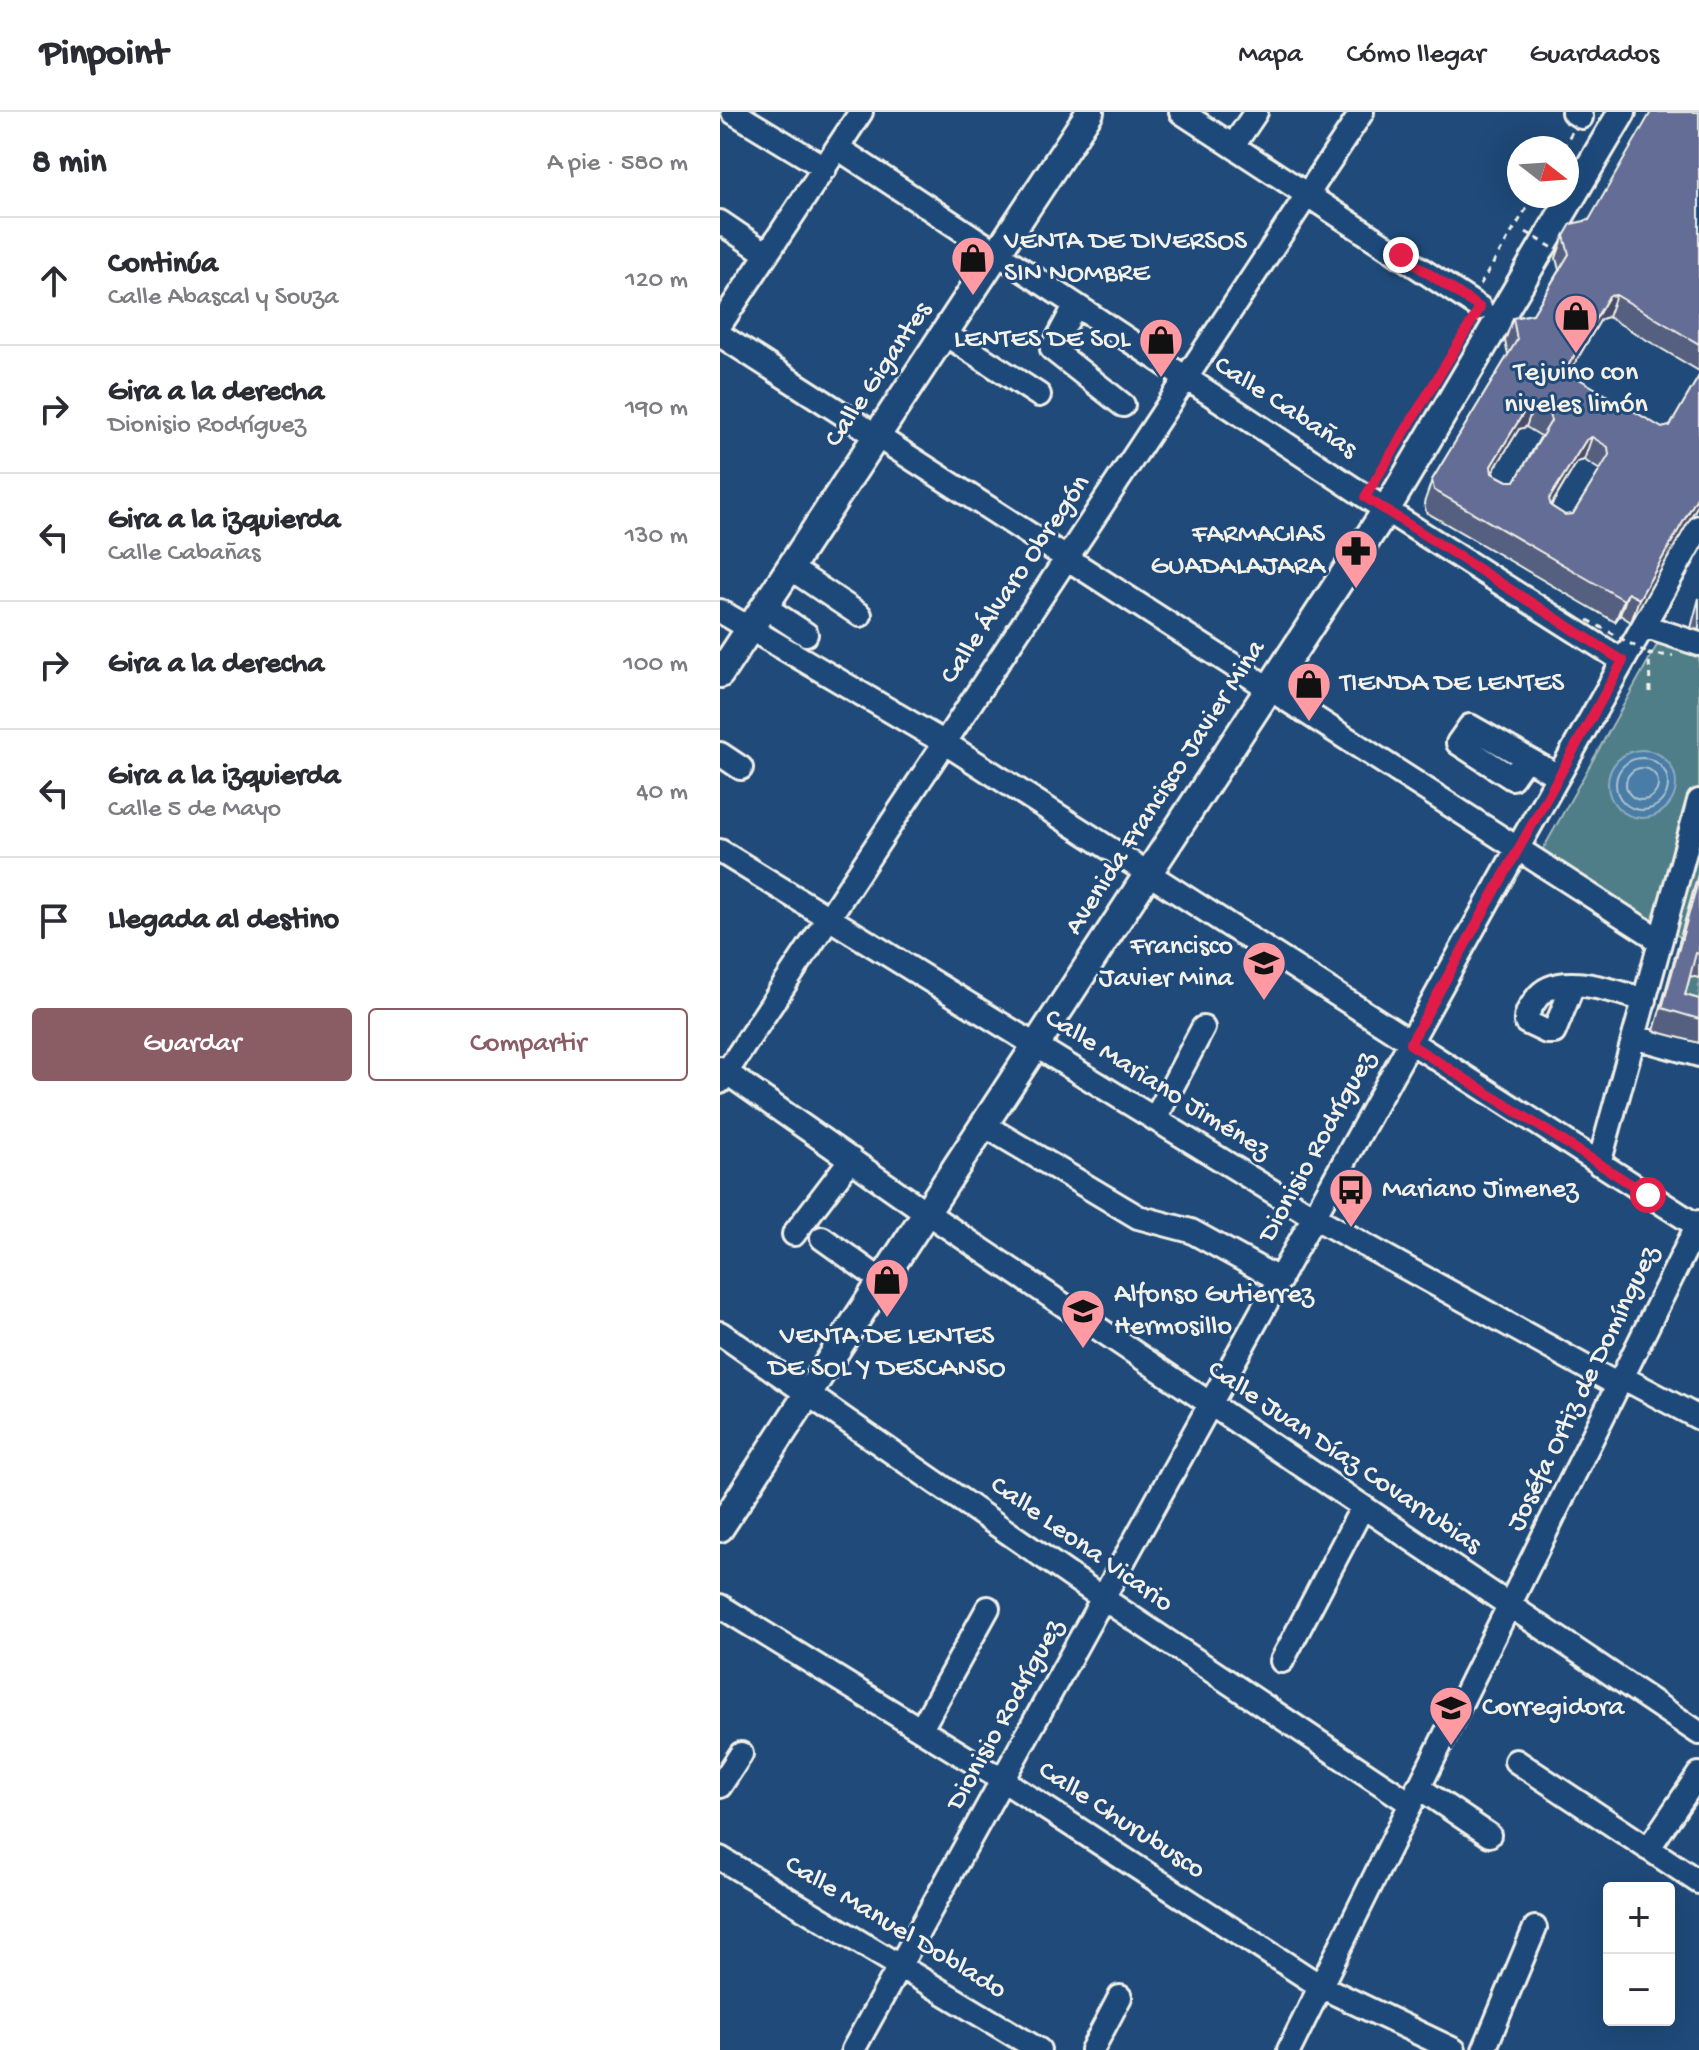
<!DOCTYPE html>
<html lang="es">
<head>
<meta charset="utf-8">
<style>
	:root { --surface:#fff; --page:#f7f7f7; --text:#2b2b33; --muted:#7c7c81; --line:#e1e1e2; --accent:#8a5d65 }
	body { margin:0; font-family:"Gochi Hand",sans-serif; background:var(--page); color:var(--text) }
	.controls { position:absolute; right:24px; bottom:24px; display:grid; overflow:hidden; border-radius:8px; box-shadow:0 8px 32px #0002 }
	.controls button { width:72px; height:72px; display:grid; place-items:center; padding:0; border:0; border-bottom:2px solid var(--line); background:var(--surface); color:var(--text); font:40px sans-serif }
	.compass { position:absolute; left:787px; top:24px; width:72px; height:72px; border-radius:50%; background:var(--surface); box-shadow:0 8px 32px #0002; rotate:107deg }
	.stop { position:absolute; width:24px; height:24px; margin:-18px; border:6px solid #e11d48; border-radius:50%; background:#fff }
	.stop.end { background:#e11d48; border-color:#fff; box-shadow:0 2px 8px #0008 }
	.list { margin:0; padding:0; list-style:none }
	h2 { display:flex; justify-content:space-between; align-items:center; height:104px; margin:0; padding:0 32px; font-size:34px }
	h2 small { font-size:26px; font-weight:400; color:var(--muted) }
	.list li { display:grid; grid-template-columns:52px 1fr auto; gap:24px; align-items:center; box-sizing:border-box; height:128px; padding:0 32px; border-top:2px solid var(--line) }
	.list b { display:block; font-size:30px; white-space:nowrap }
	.list p { margin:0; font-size:26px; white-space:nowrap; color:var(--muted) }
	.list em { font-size:26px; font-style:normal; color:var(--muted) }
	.actions { display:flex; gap:16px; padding:24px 32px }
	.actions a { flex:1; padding:18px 0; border:2px solid var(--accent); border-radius:8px; text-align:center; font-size:28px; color:var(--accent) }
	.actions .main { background:var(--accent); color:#fff }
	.icon { flex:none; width:44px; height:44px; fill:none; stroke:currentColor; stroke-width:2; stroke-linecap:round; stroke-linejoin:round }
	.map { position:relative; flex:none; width:979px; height:1938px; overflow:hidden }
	header { display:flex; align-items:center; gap:48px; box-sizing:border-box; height:112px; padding:0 40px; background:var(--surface); border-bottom:2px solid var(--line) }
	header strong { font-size:38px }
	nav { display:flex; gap:44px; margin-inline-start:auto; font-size:28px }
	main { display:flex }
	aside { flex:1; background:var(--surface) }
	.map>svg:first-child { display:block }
	.green { fill:#4f7e88; stroke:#a2b8b8; stroke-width:2 }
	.water { fill:#487ca6; stroke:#8dabc0; stroke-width:2 }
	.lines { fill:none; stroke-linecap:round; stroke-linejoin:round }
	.shore { stroke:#afc2ce; stroke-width:2 }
	.minor-casing { stroke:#f4f1e8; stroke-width:28 }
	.major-casing { stroke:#f4f1e8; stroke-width:32 }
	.path { stroke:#f4f1e8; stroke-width:3; stroke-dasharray:6 6; stroke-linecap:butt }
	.minor { stroke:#1f4a7a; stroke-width:22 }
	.major { stroke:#1f4a7a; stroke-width:26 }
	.path-bridge { stroke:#f4f1e8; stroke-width:3; stroke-dasharray:6 6; stroke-linecap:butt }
	.wall { fill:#555e80; stroke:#f4f1e8; stroke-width:2; fill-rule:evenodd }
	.shaded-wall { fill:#454c68; stroke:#f4f1e8; stroke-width:2 }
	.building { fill:#636d95; stroke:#f4f1e8; stroke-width:2; fill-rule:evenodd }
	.route { stroke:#e11d48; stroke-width:10 }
	.labels { text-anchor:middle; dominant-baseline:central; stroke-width:6; stroke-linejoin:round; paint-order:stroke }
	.poi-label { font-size:28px; fill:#f4f1e8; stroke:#1f4a7a; text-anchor:start }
	.street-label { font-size:28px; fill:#f4f1e8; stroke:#1f4a7a }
</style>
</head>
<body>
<header>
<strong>Pinpoint</strong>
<nav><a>Mapa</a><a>Cómo llegar</a><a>Guardados</a></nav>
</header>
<main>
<aside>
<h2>8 min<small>A pie · 580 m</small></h2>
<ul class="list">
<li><svg class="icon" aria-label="ahead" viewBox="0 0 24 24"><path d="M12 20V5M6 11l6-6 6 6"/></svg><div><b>Continúa</b><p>Calle Abascal y Souza</p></div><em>120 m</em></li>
<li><svg class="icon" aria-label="right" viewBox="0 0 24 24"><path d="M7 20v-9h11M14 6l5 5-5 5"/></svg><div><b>Gira a la derecha</b><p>Dionisio Rodríguez</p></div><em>190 m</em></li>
<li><svg class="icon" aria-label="left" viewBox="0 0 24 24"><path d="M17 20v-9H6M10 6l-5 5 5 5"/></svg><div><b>Gira a la izquierda</b><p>Calle Cabañas</p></div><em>130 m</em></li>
<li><svg class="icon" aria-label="right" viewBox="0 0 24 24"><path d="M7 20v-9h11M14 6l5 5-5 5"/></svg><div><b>Gira a la derecha</b></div><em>100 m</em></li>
<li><svg class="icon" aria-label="left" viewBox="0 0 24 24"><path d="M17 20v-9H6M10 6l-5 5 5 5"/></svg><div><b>Gira a la izquierda</b><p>Calle 5 de Mayo</p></div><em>40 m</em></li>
<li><svg class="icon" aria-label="arrive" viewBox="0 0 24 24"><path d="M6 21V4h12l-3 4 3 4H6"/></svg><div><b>Llegada al destino</b></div></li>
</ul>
<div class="actions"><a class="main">Guardar</a><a>Compartir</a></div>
</aside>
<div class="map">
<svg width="979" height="1938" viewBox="0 0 979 1938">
	<rect width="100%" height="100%" fill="#1f4a7a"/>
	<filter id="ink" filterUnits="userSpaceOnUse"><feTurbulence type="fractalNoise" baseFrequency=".0125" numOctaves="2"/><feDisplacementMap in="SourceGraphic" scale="16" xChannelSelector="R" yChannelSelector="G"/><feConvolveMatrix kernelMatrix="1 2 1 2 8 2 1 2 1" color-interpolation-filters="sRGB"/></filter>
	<g filter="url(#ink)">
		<path class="green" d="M941,526l38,11v222l-19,66 -138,-86z
			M968,863l11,3v46l-23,-7z"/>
		<path class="water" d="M888 672a34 34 0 1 1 68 0a34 34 0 1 1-68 0Z"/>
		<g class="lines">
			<path class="shore" d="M896 672a26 26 0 1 1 52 0a26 26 0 1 1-52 0Z
				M906 672a16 16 0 1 1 32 0a16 16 0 1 1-32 0Z"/>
			<g class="minor-casing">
				<path id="minor" d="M13,0l92,56
					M461,0l299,196
					M853,0l8,5
					M513,34l23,-34
					M118,36l557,368 228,145
					M0,110l47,32
					M355,194l-23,43 71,56
					M0,213l141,-213
					M225,222l94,61
					M0,223l932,600 6,8
					M70,456l70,47
					M45,495l41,27
					M0,499l225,132 754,484
					M924,514l55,18
					M0,642l21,14
					M806,646l-14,20 -54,-35 12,-17 88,50
					M0,739l594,366 295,163 22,2 68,36
					M853,873l-19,47h-7l-21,-10c-1,-9 5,-15 10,-23 21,-30 79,-7 109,1
					M915,925l64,18
					M0,956l207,145 772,520
					M0,970l642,-970
					M435,1007l48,-91
					M264,1013l154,92 53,14 89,49
					M879,1052l100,-363
					M74,1122l57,-75
					M102,1126l60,43
					M0,1221l384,266 306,204
					M0,1494l284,175 316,205 134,64
					M562,1549l80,-153
					M201,1617l67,-121
					M796,1649l183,121
					M0,1674l21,-32
					M698,1675l71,48
					M928,1737l51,-75
					M0,1746l319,192
					M133,1938l663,-1199 183,-324
					M372,1938l28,-53
					M569,1938l410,-828
					M764,1938l51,-122"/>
			</g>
			<g class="major-casing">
				<path id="major" d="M0,562l370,-562
					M0,1416l666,-1018 236,-398"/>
			</g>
			<path class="path" d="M843,36l9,-16
				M760,173l54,-89
				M656,368l95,-158
				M930,580l-1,-38 24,2"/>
			<use href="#minor" class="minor"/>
			<use href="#major" class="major"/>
			<path class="path-bridge" d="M806,120l34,20
				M868,508l61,34"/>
		</g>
		<path class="wall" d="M979,0v259l-91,-54 -7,2 -32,54 93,55 8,-2 29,-50v127l-68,119 -11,-7 -5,7 -189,-110 -2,-9 8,-23 76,-125 -3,-14 8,-23 20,-4 26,-44 -3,-12 8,-22 25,-16zM806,315l15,9 -26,45h-8l-15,-8 27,-44zM864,348l16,10 -27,44 -8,1 -14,-9 26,-44z
			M979,486v32l-8,-2z
			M979,759v107l-9,-2 -5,19 14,4v44l-45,-12z"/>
		<path class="shaded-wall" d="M896,183l-8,22 -7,2 -41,69 8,-22 41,-70z
			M814,292l-8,23 -7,2 -36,59 8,-22 36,-59z
			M872,325l-8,23 -7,2 -36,60 8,-23 37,-59z
			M979,382v9l-68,119 8,-23z
			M908,481l-8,22 -5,7 9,-22z"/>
		<path class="building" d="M931,0h48v232l-83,-49 -7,1 -41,70 1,7 93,55 8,-2 29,-50v118l-60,105 -11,-6 -4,7 -190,-110 -2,-10 85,-140 -4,-22 20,-4 36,-60 -5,-18 7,-12 18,-4zM814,292l15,10 2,7 -36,60h-8l-15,-8 -1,-7 36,-59zM872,325l16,10 1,8 -36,59 -8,1 -14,-9 -2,-7 37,-59z
			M979,766v76l-3,-1 -11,42 14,4v20l-37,-11z"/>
	</g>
	<g class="lines" filter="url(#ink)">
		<path class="route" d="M681,143l79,53 -115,189 258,164 -213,383 238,151"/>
	</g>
	<defs>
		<g id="shop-pin" transform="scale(2.3)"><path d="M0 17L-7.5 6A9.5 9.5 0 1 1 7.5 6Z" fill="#ff9aa2" stroke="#1f4a7a"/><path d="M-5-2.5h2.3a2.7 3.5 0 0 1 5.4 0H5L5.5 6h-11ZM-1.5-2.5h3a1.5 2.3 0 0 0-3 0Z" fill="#111"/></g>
		<g id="pharmacy-pin" transform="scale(2.3)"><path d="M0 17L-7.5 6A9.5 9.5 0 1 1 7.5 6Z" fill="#ff9aa2" stroke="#1f4a7a"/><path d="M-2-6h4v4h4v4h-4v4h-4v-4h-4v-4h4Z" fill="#111"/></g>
		<g id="school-pin" transform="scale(2.3)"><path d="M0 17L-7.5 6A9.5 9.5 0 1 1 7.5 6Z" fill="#ff9aa2" stroke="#1f4a7a"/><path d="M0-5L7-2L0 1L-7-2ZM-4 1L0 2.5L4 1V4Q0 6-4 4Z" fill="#111"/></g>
		<g id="bus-pin" transform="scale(2.3)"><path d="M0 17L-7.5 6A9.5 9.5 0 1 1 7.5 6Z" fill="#ff9aa2" stroke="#1f4a7a"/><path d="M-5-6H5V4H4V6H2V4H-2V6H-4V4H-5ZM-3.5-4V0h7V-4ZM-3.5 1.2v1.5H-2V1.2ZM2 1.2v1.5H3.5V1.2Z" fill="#111"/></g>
	</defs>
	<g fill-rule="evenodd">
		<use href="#shop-pin" x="253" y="146"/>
		<use href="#shop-pin" x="856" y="204"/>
		<use href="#shop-pin" x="441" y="228"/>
		<use href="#pharmacy-pin" x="636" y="439"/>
		<use href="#shop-pin" x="589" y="572"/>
		<use href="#school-pin" x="544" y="851"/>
		<use href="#bus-pin" x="631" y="1078"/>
		<use href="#shop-pin" x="167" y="1168"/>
		<use href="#school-pin" x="363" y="1199"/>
		<use href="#school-pin" x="731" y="1596"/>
	</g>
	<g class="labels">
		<g class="poi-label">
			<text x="284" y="130">VENTA DE DIVERSOS<tspan x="284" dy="32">SIN NOMBRE</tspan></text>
			<text x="410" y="228" text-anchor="end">LENTES DE SOL</text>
			<text x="856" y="261" text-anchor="middle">Tejuino con<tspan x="856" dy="32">niveles limón</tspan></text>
			<text x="605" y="423" text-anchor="end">FARMACIAS<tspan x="605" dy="32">GUADALAJARA</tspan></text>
			<text x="620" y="572">TIENDA DE LENTES</text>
			<text x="513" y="835" text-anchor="end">Francisco<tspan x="513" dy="32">Javier Mina</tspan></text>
			<text x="662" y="1078">Mariano Jimenez</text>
			<text x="394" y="1183">Alfonso Gutierrez<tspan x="394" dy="32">Hermosillo</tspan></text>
			<text x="167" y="1225" text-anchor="middle">VENTA DE LENTES<tspan x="167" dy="32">DE SOL Y DESCANSO</tspan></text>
			<text x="762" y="1596">Corregidora</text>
		</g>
		<g class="street-label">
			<text transform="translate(159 263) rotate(-56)">Calle Gigantes</text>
			<text transform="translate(565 296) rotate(33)">Calle Cabañas</text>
			<text transform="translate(296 468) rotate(-56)">Calle Álvaro Obregón</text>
			<text transform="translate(446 676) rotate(-57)">Avenida Francisco Javier Mina</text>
			<text transform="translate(437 973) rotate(32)">Calle Mariano Jiménez</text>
			<text transform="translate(598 1035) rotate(-61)">Dionisio Rodríguez</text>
			<text transform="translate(864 1277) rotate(-64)">Joséfa Ortiz de Domínguez</text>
			<text transform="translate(624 1346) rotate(34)">Calle Juan Díaz Covarrubias</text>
			<text transform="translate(361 1433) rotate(35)">Calle Leona Vicario</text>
			<text transform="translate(286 1603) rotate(-61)">Dionisio Rodríguez</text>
			<text transform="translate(401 1709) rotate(33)">Calle Churubusco</text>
			<text transform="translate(175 1816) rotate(31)">Calle Manuel Doblado</text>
		</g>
	</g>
</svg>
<div class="controls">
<button>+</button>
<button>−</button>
</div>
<svg class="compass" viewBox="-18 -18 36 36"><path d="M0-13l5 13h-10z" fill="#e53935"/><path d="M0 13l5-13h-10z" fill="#7c7c81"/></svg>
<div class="stop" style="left:928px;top:1083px"></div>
<div class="stop end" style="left:681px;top:143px"></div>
</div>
</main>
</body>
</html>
